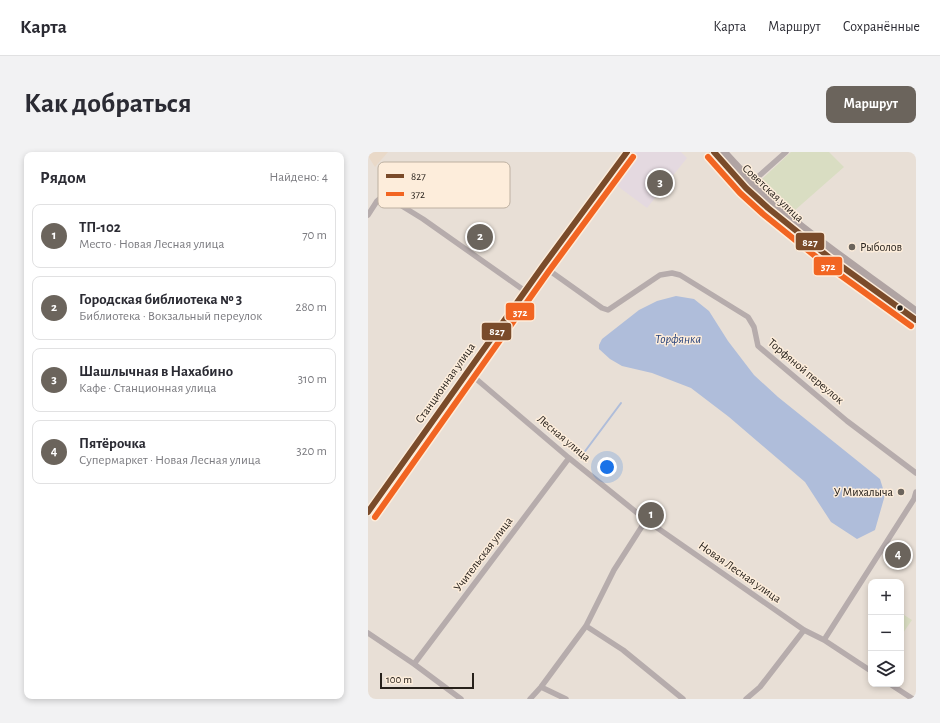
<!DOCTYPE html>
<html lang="ru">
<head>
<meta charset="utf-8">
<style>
	:root { --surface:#fff; --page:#f2f2f3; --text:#2b2b33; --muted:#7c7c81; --line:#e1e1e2; --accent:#6b645c }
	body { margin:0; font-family:"Alegreya Sans",sans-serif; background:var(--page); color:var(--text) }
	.controls { position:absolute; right:12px; bottom:12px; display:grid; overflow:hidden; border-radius:8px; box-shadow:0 2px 6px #0003 }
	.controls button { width:36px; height:36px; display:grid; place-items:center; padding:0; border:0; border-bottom:1px solid var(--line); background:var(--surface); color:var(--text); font:20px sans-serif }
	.scale { position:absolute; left:12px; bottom:10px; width:94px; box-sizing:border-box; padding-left:4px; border:2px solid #27211b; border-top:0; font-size:11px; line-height:14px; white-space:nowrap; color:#27211b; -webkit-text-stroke:3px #fdeddb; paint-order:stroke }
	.you { position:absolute; left:239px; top:315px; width:14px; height:14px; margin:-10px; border:3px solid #fff; border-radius:50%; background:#1a73e8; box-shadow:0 0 0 6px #1a73e833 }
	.badge { display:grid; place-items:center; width:26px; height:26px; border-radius:50%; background:var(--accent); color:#fff; font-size:13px; font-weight:700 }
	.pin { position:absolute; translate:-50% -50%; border:2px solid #fff; box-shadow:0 1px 4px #0006 }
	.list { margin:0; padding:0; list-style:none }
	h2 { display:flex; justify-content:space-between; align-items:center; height:52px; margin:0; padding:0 16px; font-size:17px }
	h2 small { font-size:13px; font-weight:400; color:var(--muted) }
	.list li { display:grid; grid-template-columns:26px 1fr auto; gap:12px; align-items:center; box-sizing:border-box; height:64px; margin:0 8px 8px; padding:0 8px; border:1px solid var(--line); border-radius:8px }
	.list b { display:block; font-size:15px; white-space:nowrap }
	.list p { margin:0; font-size:13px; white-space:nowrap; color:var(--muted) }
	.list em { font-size:13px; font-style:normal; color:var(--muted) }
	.icon { flex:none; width:22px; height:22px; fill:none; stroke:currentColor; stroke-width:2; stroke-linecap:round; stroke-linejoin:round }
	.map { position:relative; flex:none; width:548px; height:547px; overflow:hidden; border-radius:8px }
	header { display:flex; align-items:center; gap:24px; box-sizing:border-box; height:56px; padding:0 20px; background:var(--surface); border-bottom:1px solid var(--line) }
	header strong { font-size:19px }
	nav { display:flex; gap:22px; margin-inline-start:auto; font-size:14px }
	.intro { display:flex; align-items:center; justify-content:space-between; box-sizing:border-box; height:96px; padding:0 24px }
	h1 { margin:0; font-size:28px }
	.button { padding:10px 18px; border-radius:8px; background:var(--accent); color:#fff; font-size:14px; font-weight:700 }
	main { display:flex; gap:24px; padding:0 24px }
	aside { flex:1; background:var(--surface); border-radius:8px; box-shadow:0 2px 6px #0003 }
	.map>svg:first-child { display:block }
	.commercial { fill:#e4d9e0 }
	.built { fill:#e9d9c8 }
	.green { fill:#d9ddc2 }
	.water { fill:#afbdda }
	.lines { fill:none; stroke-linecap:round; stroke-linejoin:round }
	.stream { stroke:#afbdda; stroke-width:2 }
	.street { stroke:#b6acac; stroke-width:5.5 }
	.secondary { stroke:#aca2a2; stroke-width:8 }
	.primary { stroke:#b0a4a3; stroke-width:9 }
	.bus-1-casing { stroke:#fdeddb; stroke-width:9 }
	.bus-2-casing { stroke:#fdeddb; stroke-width:9 }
	.bus-1 { stroke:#7a4b2a; stroke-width:6 }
	.bus-2 { stroke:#f26522; stroke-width:6 }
	.poi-dot { fill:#6b645c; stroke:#fdeddb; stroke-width:1.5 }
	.bus-dot { fill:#27211b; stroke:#fdeddb; stroke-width:1.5 }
	.labels { text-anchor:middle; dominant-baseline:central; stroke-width:3; stroke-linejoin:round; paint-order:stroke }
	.street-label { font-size:12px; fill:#27211b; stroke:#fdeddb }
	.poi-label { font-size:12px; fill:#27211b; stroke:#fdeddb; text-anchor:start }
	.water-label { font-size:13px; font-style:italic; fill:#29447c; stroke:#fdeddb }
	.key { fill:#fdeddb; stroke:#bdb0a1; stroke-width:1 }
	.key-label { font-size:11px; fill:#27211b }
	.line-badge { stroke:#fdeddb; stroke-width:1.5 }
	.badge-label { font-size:11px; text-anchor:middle; font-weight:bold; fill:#fff }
</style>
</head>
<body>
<header>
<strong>Карта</strong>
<nav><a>Карта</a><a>Маршрут</a><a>Сохранённые</a></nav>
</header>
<div class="intro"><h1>Как добраться</h1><a class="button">Маршрут</a></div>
<main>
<aside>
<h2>Рядом<small>Найдено: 4</small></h2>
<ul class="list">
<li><span class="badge">1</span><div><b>ТП-102</b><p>Место · Новая Лесная улица</p></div><em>70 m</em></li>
<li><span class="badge">2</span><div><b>Городская библиотека № 3</b><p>Библиотека · Вокзальный переулок</p></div><em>280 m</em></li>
<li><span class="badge">3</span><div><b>Шашлычная в Нахабино</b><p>Кафе · Станционная улица</p></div><em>310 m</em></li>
<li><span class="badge">4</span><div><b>Пятёрочка</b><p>Супермаркет · Новая Лесная улица</p></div><em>320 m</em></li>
</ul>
</aside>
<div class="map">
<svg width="548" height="547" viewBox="0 0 548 547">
	<rect width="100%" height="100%" fill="#e8dfd6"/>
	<path class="commercial" d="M266,0h47l6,6 -40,50 -35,-26z"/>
	<path class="built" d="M0,0h20l-13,15 -7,-11z"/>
	<path class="green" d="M423,0h38l15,15 -50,44 -33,-31z
		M533,461l11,7 -11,16z"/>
	<path class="water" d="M308,144l18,3 15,12 19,30 26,34 24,22 102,82 5,16 -10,35 -18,9 -26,-17 -26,-40 -76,-65 -38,-29 -39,-15 -30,-7 -12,-7 -11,-10v-4l3,-6 37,-29 18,-9z"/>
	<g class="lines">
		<path class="stream" d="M212,306l41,-55"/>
		<path class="street" d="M383,31l35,-31
			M0,63l9,-14 7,-6 39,24 102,72
			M175,114l59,42 6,2 52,-35 12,-2 8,2 68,42 6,10 4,19 89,75 69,52
			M100,220l101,86 77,62 158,110 20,10 47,31
			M218,474l37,24 60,49
			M0,481l46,31 47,35
			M456,488l90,-141 2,-7
			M46,512l155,-206
			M522,532l23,15
			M173,535l25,12
			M162,547l11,-12 45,-61 28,-56 32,-50
			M378,547l14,-12 44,-57"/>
		<path class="secondary" d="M0,360l175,-246 84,-114"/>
		<path class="primary" d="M346,0l32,36 22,20 62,50 86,62
			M355,0c16,17 31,35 49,51 45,39 96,73 144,109"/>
		<g class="bus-1-casing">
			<path id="bus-1" d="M346,0l32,36 22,20 62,50 86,62
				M0,360l175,-246 84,-114"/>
		</g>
		<g class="bus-2-casing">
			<path id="bus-2" d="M340,5l32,36 23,21 62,50 86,62
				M7,365l174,-246 84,-114"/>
		</g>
		<use href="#bus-1" class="bus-1"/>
		<use href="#bus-2" class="bus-2"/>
	</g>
	<g class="poi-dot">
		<circle cx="484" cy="95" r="4"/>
		<circle cx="533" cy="340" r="4"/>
	</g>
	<circle class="bus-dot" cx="532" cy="156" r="3.5"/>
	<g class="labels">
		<g class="street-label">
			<text transform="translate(405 41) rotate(43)">Советская улица</text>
			<text transform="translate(438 219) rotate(40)">Торфяной переулок</text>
			<text transform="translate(77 231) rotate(-55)">Станционная улица</text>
			<text transform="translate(196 286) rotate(40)">Лесная улица</text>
			<text transform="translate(115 402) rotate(-53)">Учительская улица</text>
			<text transform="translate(372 420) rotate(35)">Новая Лесная улица</text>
		</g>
		<g class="poi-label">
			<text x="492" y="95">Рыболов</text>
			<text x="525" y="340" text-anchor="end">У Михалыча</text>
		</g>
		<g class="water-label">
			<text x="310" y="187">Торфянка</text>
		</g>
	</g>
	<rect x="10" y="10" width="132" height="46" rx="6" class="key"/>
	<rect x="18" y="22" width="18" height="4" fill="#7a4b2a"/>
	<rect x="18" y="40" width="18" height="4" fill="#f26522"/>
	<g class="key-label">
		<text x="43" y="28">827</text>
		<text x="43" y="46">372</text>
	</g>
	<g class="line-badge">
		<rect x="427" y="80" width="30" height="19" rx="4" fill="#7a4b2a"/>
		<rect x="445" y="104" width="30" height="20" rx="4" fill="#f26522"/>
		<rect x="137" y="150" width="30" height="19" rx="4" fill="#f26522"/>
		<rect x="113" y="170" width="31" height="19" rx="4" fill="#7a4b2a"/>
	</g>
	<g class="badge-label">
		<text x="442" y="94">827</text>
		<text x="460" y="118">372</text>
		<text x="152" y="164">372</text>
		<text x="129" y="183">827</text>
	</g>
</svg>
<div class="controls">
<button>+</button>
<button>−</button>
<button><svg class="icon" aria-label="layers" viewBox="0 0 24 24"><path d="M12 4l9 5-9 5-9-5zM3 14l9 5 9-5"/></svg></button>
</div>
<div class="scale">100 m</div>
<div class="you"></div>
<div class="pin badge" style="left:283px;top:363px">1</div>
<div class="pin badge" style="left:112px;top:85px">2</div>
<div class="pin badge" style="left:292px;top:31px">3</div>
<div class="pin badge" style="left:530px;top:403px">4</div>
</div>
</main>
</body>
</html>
